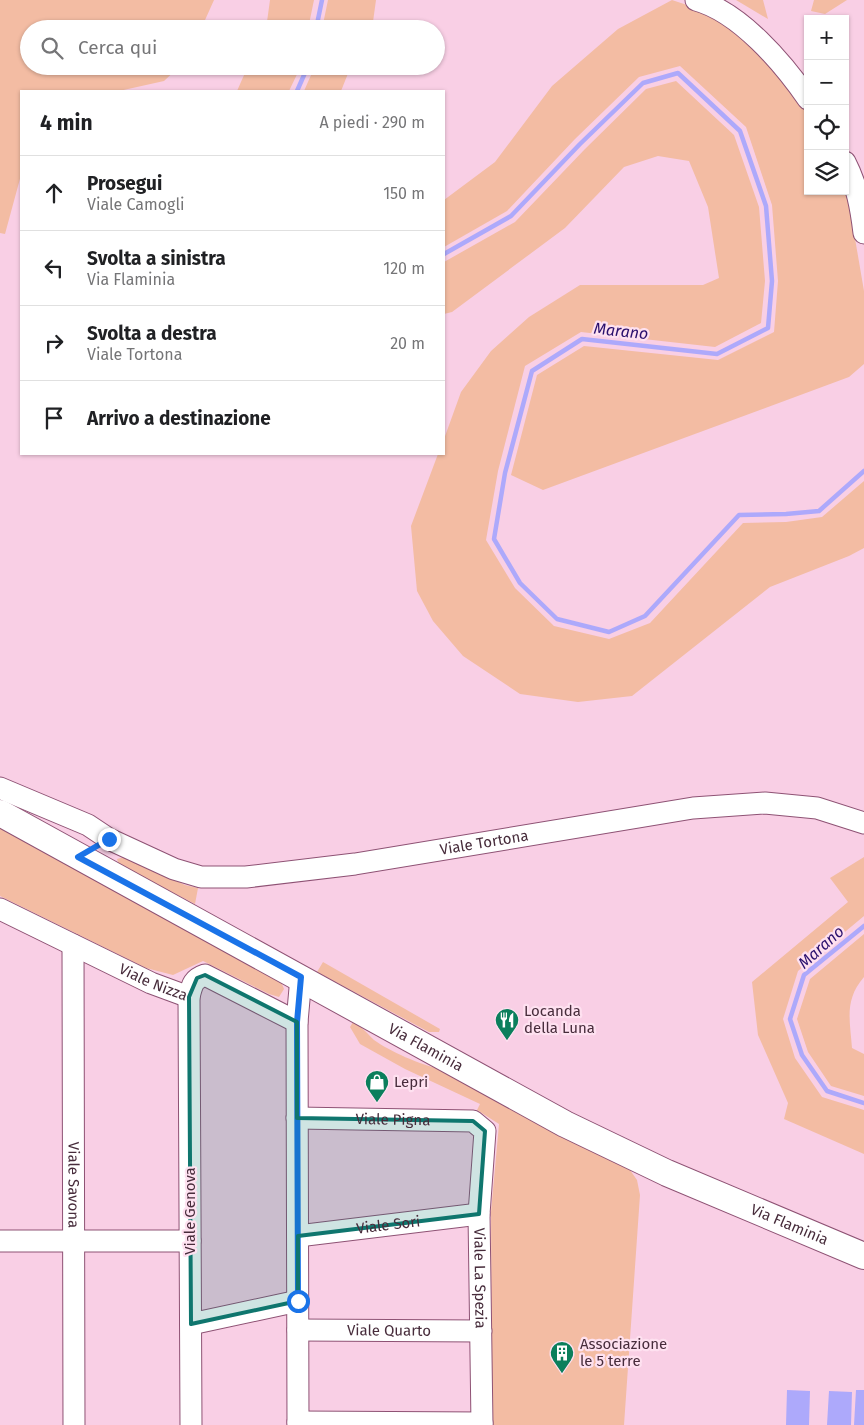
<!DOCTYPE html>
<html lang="it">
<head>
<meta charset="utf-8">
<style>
	:root { --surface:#fff; --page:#f6f6f6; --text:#202124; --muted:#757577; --line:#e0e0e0 }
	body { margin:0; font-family:"Fira Sans",sans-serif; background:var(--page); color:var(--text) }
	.controls { position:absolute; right:15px; top:15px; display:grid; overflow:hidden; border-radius:0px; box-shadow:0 1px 4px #0004 }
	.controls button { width:45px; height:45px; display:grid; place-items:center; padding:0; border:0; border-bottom:1px solid var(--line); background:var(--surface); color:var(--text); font:25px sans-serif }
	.stop { position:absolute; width:15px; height:15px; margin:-11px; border:4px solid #1a73e8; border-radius:50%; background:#fff }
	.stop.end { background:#1a73e8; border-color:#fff; box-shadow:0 1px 5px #0008 }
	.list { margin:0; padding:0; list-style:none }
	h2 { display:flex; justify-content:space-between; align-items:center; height:65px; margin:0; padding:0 20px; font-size:21px }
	h2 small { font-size:16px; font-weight:400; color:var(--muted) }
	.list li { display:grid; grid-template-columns:32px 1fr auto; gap:15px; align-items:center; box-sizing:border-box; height:75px; padding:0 20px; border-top:1px solid var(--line) }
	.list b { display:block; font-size:19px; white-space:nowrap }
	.list p { margin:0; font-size:16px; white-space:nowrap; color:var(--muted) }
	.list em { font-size:16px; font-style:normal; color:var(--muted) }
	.icon { flex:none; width:28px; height:28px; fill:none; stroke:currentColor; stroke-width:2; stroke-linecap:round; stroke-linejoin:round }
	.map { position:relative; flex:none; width:864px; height:1425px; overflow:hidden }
	.search { position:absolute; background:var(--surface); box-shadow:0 1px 4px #0004; left:20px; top:20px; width:425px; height:55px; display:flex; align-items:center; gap:12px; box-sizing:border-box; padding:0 18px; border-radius:28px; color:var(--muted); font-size:19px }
	.panel { position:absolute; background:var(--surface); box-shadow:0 1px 4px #0004; left:20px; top:90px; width:425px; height:365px; border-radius:0px }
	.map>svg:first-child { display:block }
	.green { fill:#f3bca3 }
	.water { fill:#ada9fb }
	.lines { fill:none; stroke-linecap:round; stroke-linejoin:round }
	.stream { stroke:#ada9fb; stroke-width:4.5 }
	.minor-casing { stroke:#8e5274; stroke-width:23 }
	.major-casing { stroke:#8e5274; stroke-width:28 }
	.minor { stroke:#fff; stroke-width:21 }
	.major { stroke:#fff; stroke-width:26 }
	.route { stroke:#1a73e8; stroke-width:6 }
	.marked { fill:#0f766e; fill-opacity:0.2; stroke:#0f766e; stroke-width:4; stroke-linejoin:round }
	.labels { text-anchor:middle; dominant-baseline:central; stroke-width:4.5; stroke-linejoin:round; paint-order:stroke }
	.street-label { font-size:15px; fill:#472c3b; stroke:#fee1f0 }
	.poi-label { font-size:15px; fill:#472c3b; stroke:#fee1f0; text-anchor:start }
	.water-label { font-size:16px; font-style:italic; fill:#2a106d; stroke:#fee1f0 }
</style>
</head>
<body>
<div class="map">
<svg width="864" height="1425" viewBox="0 0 864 1425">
	<rect width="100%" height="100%" fill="#f9cfe5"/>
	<path class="green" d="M0,0h214l-13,29h-172v37h151l-16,15 -45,10h-98v84l-16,59 -5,-1z
		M270,0h44l-6,29h-42z
		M328,0h48l-4,29h-50z
		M672,0l27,9 20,11 39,33 31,36 19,26v76h37v-11l19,111v73l-15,13 -306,113 -32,-15 26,-100 47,-29 134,14 56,-28 4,-51 -6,-76 -26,-78 -66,-61 -41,11 -64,62 -68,72 -63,36v-47l51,-38 57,-76 66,-57z
		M736,0h27l5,19z
		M814,0h33l-22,14 -14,-3z
		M248,66h53l-12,25h-52z
		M315,66h36l-10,25h-37z
		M676,81l58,54 25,72 6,74 -4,42 -46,24 -134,-15 -56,34 -27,105 -12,69 29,48 39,38 55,13 41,-16 93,-100 43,-1 36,-5 42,-36v67l-15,8 -79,31 -138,109 -54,6 -58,-8 -57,-38 -30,-35 -16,-30 -6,-65 27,-72h6v-15l17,-47 30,-41 38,-34 51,-32h123l16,-7 -11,-71 -19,-46 -31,-5 -34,11 -59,61 -113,84 -8,2v-52l71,-40 70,-73 61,-60z
		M0,826l280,153 4,10 -5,8 -10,-3 -66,-33 -30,14 -27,-7 -146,-72z
		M124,857l61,28 13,3 -3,16 -76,-39 -2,-6z
		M864,857v59l-66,55 -15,48 12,39 27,39 42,13v44l-80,-35 4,-16 -30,-68 -6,-53 96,-80 -18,-24z
		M864,934v43c-20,23 -14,43 -12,71l12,6v42l-33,-10 -23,-34 -11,-33 13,-40z
		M323,962l117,67 -1,3h-10l-112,-60z
		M353,1022c9,5 14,11 21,18 15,11 47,25 66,29l190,101 7,10 3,15 -16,230h-132l-1,-213 8,-88 -22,-14 3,-6 -75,-35 -45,-25 -10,-17z"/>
	<path class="water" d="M787,1390l23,1 -1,34h-23z
		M856,1390h8v35h-10z
		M829,1391l23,1 -1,33h-24z"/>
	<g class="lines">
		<path class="stream" d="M316,29l6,-29
			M297,91l11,-25
			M444,254l67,-38 69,-72 63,-61 35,-10 62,58 26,75 6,75 -4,47 -51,26 -135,-15 -50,32 -27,102 -11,66 26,44 37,36 52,13 36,-16 94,-101 47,-1 33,-3 45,-40
			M864,926l-60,49 -14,44 12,36 25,36 37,12"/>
		<g class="minor-casing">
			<g id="minor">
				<path d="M696,0c44,12 87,63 112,99"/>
				<path d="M845,162c12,23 16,46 19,71"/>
				<path id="s1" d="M0,788l88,37 21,14 65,30 27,8h45l109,-13 338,-56 72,-5 52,5 47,15"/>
				<path id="s2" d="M0,909l151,74 38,14"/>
				<path id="s3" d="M73,945l1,480"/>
				<path id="s4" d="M297,1118l176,3 12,10 -6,83 3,211"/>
				<path id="s5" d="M298,1236l181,-22"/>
				<path d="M0,1241h190"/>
				<path d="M191,1324l107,-23"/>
				<path id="s6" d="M298,1330l183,1"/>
				<path d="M298,1422l184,1"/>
				<path d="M191,1425l-2,-428c3,-12 4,-18 16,-22l92,47"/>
				<path d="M298,1425l-1,-403 4,-45"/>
			</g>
		</g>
		<g class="major-casing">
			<g id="major">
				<path id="s7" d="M0,813l565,311 102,49 197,83"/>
			</g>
		</g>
		<use href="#minor" class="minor"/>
		<use href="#major" class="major"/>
	</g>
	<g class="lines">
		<path class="route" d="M109,839l-31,18 223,120 -4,45 1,279"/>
	</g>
	<path class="marked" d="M205,975l92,47v96l176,3 12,10 -6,83 -181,22v65l-107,23 -2,-327 8,-19z"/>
	<defs>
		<g id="restaurant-pin" transform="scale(1.25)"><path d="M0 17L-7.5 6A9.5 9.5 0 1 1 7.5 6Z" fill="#0b7f5c" stroke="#fee1f0"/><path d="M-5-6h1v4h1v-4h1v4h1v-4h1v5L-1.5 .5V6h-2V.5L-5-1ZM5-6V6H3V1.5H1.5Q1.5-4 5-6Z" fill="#fff"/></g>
		<g id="shop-pin" transform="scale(1.25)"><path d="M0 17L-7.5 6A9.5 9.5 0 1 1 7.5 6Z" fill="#0b7f5c" stroke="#fee1f0"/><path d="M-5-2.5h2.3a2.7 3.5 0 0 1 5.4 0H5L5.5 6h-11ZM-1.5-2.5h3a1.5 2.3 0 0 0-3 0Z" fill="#fff"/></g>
		<g id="building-pin" transform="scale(1.25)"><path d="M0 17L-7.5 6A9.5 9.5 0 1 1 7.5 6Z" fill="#0b7f5c" stroke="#fee1f0"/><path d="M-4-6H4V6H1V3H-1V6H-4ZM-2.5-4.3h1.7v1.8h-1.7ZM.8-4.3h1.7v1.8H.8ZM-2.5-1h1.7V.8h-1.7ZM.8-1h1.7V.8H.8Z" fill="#fff"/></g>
	</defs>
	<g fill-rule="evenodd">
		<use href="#restaurant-pin" x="507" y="1020"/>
		<use href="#shop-pin" x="377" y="1082"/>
		<use href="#building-pin" x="562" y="1353"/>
	</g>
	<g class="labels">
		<g class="street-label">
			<text stroke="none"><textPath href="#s1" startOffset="506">Viale Tortona</textPath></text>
			<text stroke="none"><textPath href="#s2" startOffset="170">Viale Nizza</textPath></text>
			<text stroke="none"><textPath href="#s7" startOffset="486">Via Flaminia</textPath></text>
			<text stroke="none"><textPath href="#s4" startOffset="96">Viale Pigna</textPath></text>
			<text stroke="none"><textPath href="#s3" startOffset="240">Viale Savona</textPath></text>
			<text transform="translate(190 1211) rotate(-90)">Viale Genova</text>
			<text stroke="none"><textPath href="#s5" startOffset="91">Viale Sori</textPath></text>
			<text stroke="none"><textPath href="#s7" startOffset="891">Via Flaminia</textPath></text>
			<text stroke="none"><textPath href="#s4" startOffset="339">Viale La Spezia</textPath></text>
			<text stroke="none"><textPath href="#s6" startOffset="91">Viale Quarto</textPath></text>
		</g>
		<g class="poi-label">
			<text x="524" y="1011">Locanda<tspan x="524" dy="17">della Luna</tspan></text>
			<text x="394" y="1082">Lepri</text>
			<text x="580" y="1344">Associazione<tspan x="580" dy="17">le 5 terre</tspan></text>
		</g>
		<g class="water-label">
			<text transform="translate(621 331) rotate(6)">Marano</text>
			<text transform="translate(821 947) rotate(-42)">Marano</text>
		</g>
	</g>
</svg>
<div class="controls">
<button>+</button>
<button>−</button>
<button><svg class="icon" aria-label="locate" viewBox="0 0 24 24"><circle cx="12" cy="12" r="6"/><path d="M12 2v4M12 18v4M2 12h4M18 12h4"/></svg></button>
<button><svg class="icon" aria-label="layers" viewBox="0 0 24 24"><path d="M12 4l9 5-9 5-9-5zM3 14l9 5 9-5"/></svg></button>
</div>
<div class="stop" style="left:298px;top:1301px"></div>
<div class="stop end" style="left:109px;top:839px"></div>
<div class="search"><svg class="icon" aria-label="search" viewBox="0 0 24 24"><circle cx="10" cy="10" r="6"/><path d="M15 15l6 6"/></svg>Cerca qui</div>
<section class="panel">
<h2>4 min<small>A piedi · 290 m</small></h2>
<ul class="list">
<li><svg class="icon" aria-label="ahead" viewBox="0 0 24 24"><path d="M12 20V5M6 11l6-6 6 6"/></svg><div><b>Prosegui</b><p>Viale Camogli</p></div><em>150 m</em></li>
<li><svg class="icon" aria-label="left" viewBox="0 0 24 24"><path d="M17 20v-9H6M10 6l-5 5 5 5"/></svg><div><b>Svolta a sinistra</b><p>Via Flaminia</p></div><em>120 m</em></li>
<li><svg class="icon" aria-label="right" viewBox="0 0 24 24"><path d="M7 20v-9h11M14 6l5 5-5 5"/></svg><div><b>Svolta a destra</b><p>Viale Tortona</p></div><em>20 m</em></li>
<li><svg class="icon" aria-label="arrive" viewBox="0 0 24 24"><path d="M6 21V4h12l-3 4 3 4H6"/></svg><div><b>Arrivo a destinazione</b></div></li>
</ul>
</section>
</div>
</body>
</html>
